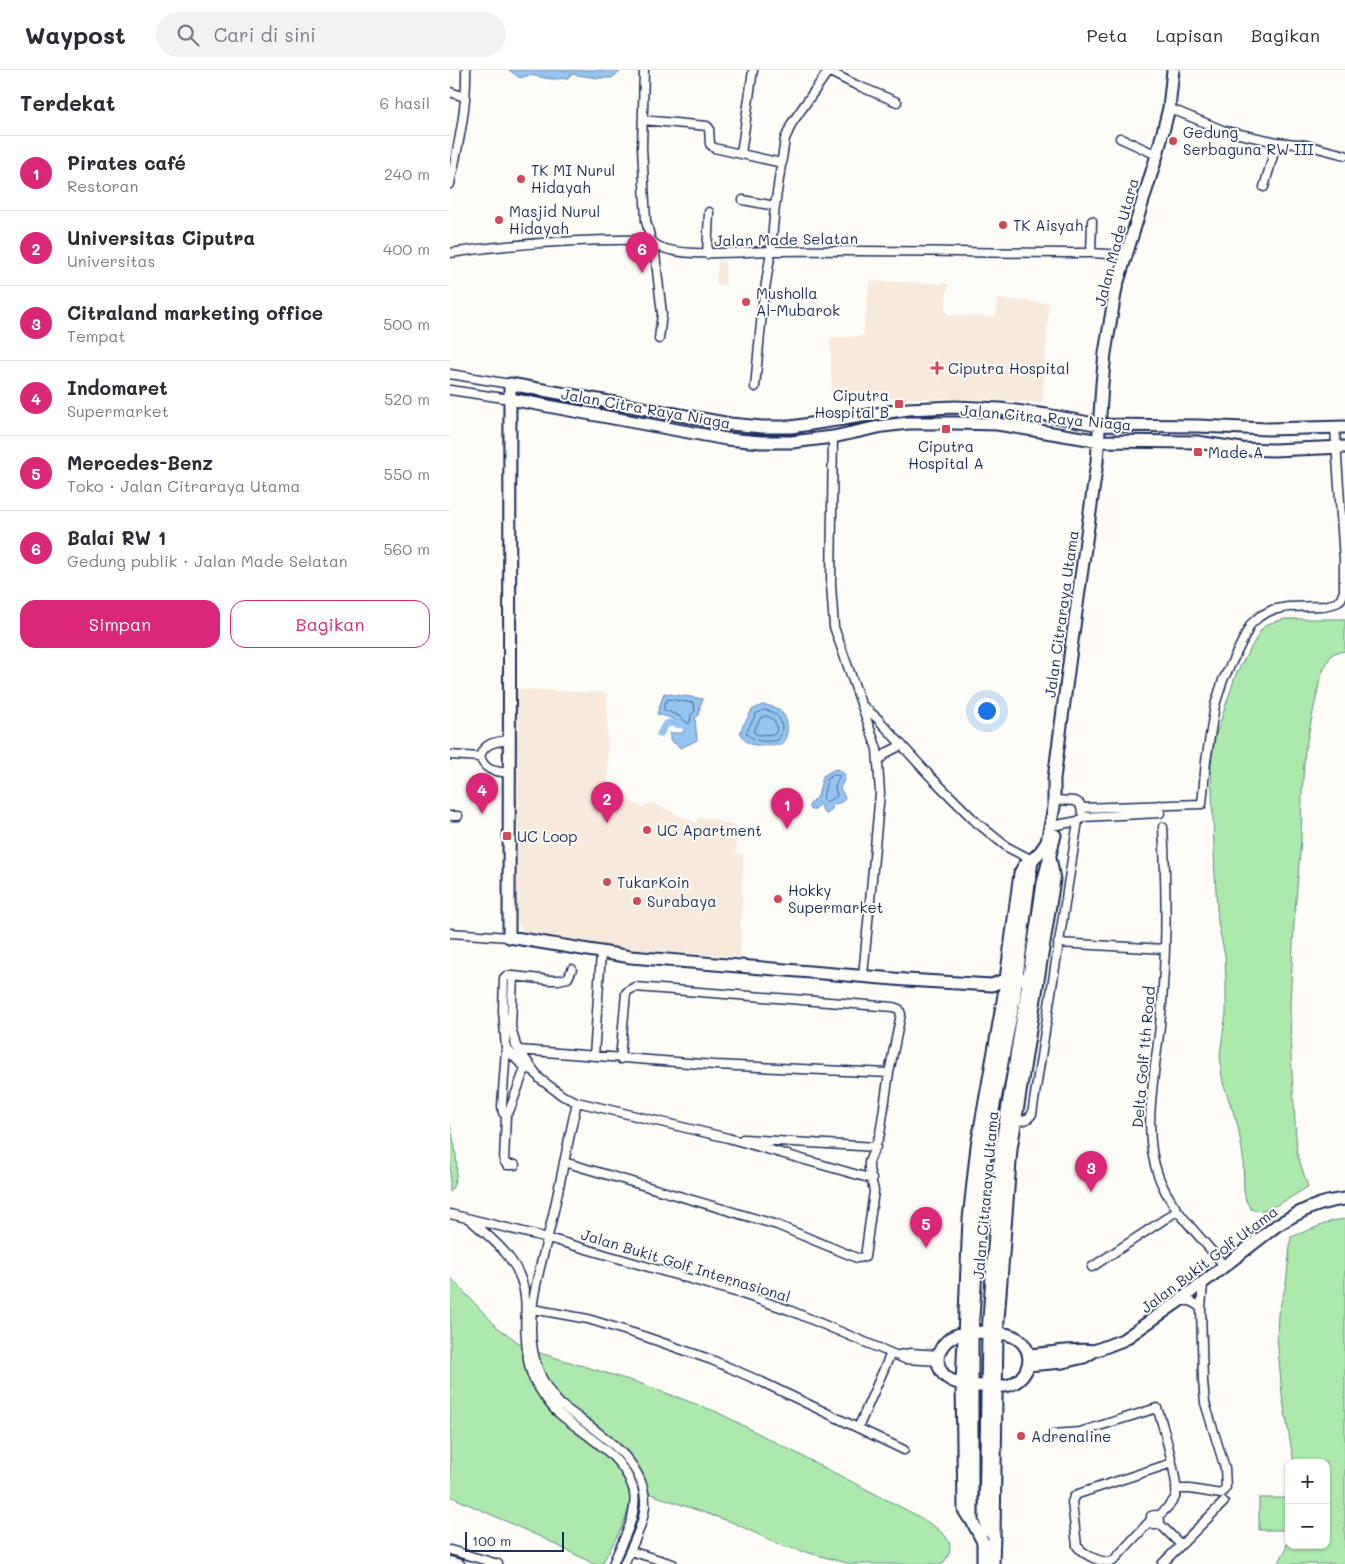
<!DOCTYPE html>
<html lang="id">
<head>
<meta charset="utf-8">
<style>
	:root { --surface:#fff; --page:#f2f2f3; --text:#2b2b33; --muted:#7c7c81; --line:#e1e1e2; --accent:#db2777 }
	body { margin:0; font-family:Mali,sans-serif; background:var(--page); color:var(--text) }
	.controls { position:absolute; right:15px; bottom:15px; display:grid; overflow:hidden; border-radius:10px; box-shadow:0 1px 4px #0004 }
	.controls button { width:45px; height:45px; display:grid; place-items:center; padding:0; border:0; border-bottom:1px solid var(--line); background:var(--surface); color:var(--text); font:25px sans-serif }
	.scale { position:absolute; left:15px; bottom:12px; width:99px; box-sizing:border-box; padding-left:5px; border:2px solid #1b2f5e; border-top:0; font-size:14px; line-height:18px; white-space:nowrap; color:#1b2f5e; -webkit-text-stroke:4px #fdfcf7; paint-order:stroke }
	.you { position:absolute; left:536px; top:640px; width:18px; height:18px; margin:-12px; border:4px solid #fff; border-radius:50%; background:#1a73e8; box-shadow:0 0 0 8px #1a73e833 }
	.badge { display:grid; place-items:center; width:32px; height:32px; border-radius:50%; background:var(--accent); color:#fff; font-size:16px; font-weight:700 }
	.pin { position:absolute; translate:-50% -41px; filter:drop-shadow(0 1px 2px #0008) }
	.pin::after { content:''; position:absolute; top:26px; width:18px; height:15px; background:inherit; clip-path:polygon(0 0,100% 0,50% 100%) }
	.list { margin:0; padding:0; list-style:none }
	h2 { display:flex; justify-content:space-between; align-items:center; height:65px; margin:0; padding:0 20px; font-size:21px }
	h2 small { font-size:16px; font-weight:400; color:var(--muted) }
	.list li { display:grid; grid-template-columns:32px 1fr auto; gap:15px; align-items:center; box-sizing:border-box; height:75px; padding:0 20px; border-top:1px solid var(--line) }
	.list b { display:block; font-size:19px; white-space:nowrap }
	.list p { margin:0; font-size:16px; white-space:nowrap; color:var(--muted) }
	.list em { font-size:16px; font-style:normal; color:var(--muted) }
	.actions { display:flex; gap:10px; padding:15px 20px }
	.actions a { flex:1; padding:11px 0; border:1px solid var(--accent); border-radius:15px; text-align:center; font-size:18px; color:var(--accent) }
	.actions .main { background:var(--accent); color:#fff }
	.icon { flex:none; width:28px; height:28px; fill:none; stroke:currentColor; stroke-width:2; stroke-linecap:round; stroke-linejoin:round }
	.map { position:relative; flex:none; width:895px; height:1494px; overflow:hidden }
	header { display:flex; align-items:center; gap:30px; box-sizing:border-box; height:70px; padding:0 25px; background:var(--surface); border-bottom:1px solid var(--line) }
	header strong { font-size:24px }
	nav { display:flex; gap:28px; margin-inline-start:auto; font-size:18px }
	.search { width:350px; height:45px; background:var(--page); display:flex; align-items:center; gap:12px; box-sizing:border-box; padding:0 18px; border-radius:28px; color:var(--muted); font-size:19px }
	main { display:flex }
	aside { flex:1; background:var(--surface) }
	.map>svg:first-child { display:block }
	.built { fill:#f7e9db }
	.green { fill:#ade8ad; stroke:#648c86 }
	.water { fill:#95c4f0; stroke:#6488b6 }
	.lines { fill:none; stroke-linecap:round; stroke-linejoin:round }
	.shore { stroke:#4c6b98; stroke-width:1 }
	.canal { stroke:#95c4f0; stroke-width:7 }
	.street-casing { stroke:#1b2f5e; stroke-width:11 }
	.secondary-casing { stroke:#1b2f5e; stroke-width:15 }
	.street { stroke:#fdfcf7; stroke-width:8 }
	.secondary { stroke:#fdfcf7; stroke-width:11 }
	.poi-dot { fill:#d1495b; stroke:#fdfcf7; stroke-width:2 }
	.labels { text-anchor:middle; dominant-baseline:central; stroke-width:4; stroke-linejoin:round; paint-order:stroke }
	.poi-label { font-size:15px; fill:#1b2f5e; stroke:#fdfcf7; text-anchor:start }
	.street-label { font-size:15px; fill:#1b2f5e; stroke:#fdfcf7 }
</style>
</head>
<body>
<header>
<strong>Waypost</strong>
<div class="search"><svg class="icon" aria-label="search" viewBox="0 0 24 24"><circle cx="10" cy="10" r="6"/><path d="M15 15l6 6"/></svg>Cari di sini</div>
<nav><a>Peta</a><a>Lapisan</a><a>Bagikan</a></nav>
</header>
<main>
<aside>
<h2>Terdekat<small>6 hasil</small></h2>
<ul class="list">
<li><span class="badge">1</span><div><b>Pirates café</b><p>Restoran</p></div><em>240 m</em></li>
<li><span class="badge">2</span><div><b>Universitas Ciputra</b><p>Universitas</p></div><em>400 m</em></li>
<li><span class="badge">3</span><div><b>Citraland marketing office</b><p>Tempat</p></div><em>500 m</em></li>
<li><span class="badge">4</span><div><b>Indomaret</b><p>Supermarket</p></div><em>520 m</em></li>
<li><span class="badge">5</span><div><b>Mercedes-Benz</b><p>Toko · Jalan Citraraya Utama</p></div><em>550 m</em></li>
<li><span class="badge">6</span><div><b>Balai RW 1</b><p>Gedung publik · Jalan Made Selatan</p></div><em>560 m</em></li>
</ul>
<div class="actions"><a class="main">Simpan</a><a>Bagikan</a></div>
</aside>
<div class="map">
<svg width="895" height="1494" viewBox="0 0 895 1494">
	<rect width="100%" height="100%" fill="#fdfcf7"/>
	<filter id="ink" filterUnits="userSpaceOnUse"><feTurbulence type="fractalNoise" baseFrequency=".02" numOctaves="2"/><feDisplacementMap in="SourceGraphic" scale="10" xChannelSelector="R" yChannelSelector="G"/><feConvolveMatrix kernelMatrix="1 2 1 2 8 2 1 2 1" color-interpolation-filters="sRGB"/></filter>
	<g filter="url(#ink)">
		<path class="built" d="M268,190l7,1 1,24h-10z
			M420,211l78,3 -3,26 3,5 48,2 1,-18 52,4 -7,100 -57,-4 -153,-1 -2,-60 33,-2z
			M67,619l90,4 1,96 34,18 10,-4 44,20 2,-5h12l27,9 -1,26 7,1 -3,103 -142,-10 -68,-13 -6,-3 -6,-7 -1,-8z"/>
		<path class="green" d="M835,549h60v32l-11,2 -4,4 -9,18 -16,75 -3,43 -1,47 -7,84 -4,81 1,53 6,95 11,34c-13,7 -44,30 -57,22l-5,-8 -2,-10 -1,-35 -5,-30 -15,-43 -2,-13 -1,-16 6,-41v-31l-1,-27 -7,-32 -3,-46 -4,-113 4,-26 21,-64 25,-44 6,-6z
			M0,1054c4,20 13,50 0,68z
			M895,1149v345h-67l7,-13 4,-14v8h37v-82h-32l-12,-68 -5,-59 1,-22 8,-30 5,-47 41,-16z
			M0,1207l47,50 25,18 18,8 102,31 75,28 201,104c18,12 46,25 24,48h-92l-70,-19 -46,-22 -95,-33 -4,1 -4,3c-2,26 -17,47 -29,70h-8l-49,-25 -95,-43z
			M809,1428h30v32h-30z"/>
		<path class="water" d="M59,0h113l-10,8h-15l-26,-4 -4,5c-5,-1 -8,0 -13,0 -15,0 -18,-7 -34,-1z
			M214,623c13,3 26,3 39,6l-3,7 -1,9 -4,3 2,22 -16,8 -11,-8v-7h11l4,-2c-6,-12 -17,-14 -28,-17z
			M312,635c24,1 31,19 21,39 -5,2 -7,1 -12,1 -14,0 -26,3 -31,-14l12,-21z
			M389,699l6,6 -1,5 -4,8 5,10c-3,6 -7,5 -12,6l-1,5 -5,5 -3,-1 -4,-9 -6,6h-3l-2,-3 1,-3 8,-8 5,-20 10,-6z"/>
		<g class="lines">
			<path class="shore" d="M218,629l26,4 1,8 -4,4 -1,8h-3l-8,-7 -15,-6v-5z
				M314,640c16,1 23,17 14,30 -12,2 -23,3 -32,-7l10,-19z
				M315,646c9,1 15,10 10,18l-16,1 -6,-3 7,-13z
				M384,705h4l1,1 -4,11 2,9 -11,6 -3,-4 4,-19z"/>
			<path class="canal" d="M210,664l5,-9 4,-2 13,2"/>
			<g class="street-casing">
				<path id="street" d="M194,0l-2,77 4,74 5,19
					M378,1l26,13 43,18
					M0,22l15,5
					M719,38l56,23 52,11 29,3 39,10
					M193,50l64,6 2,2 1,16 4,4 68,15
					M670,68l37,17
					M291,84l12,-84
					M0,114c8,-38 17,-75 16,-114
					M814,117l13,-45
					M293,130l32,6
					M204,175l8,69 -3,25
					M0,183c67,-10 133,-14 201,-13 14,21 97,11 121,11 107,-1 213,2 319,2l34,2
					M641,183l1,-32
					M257,184l2,-42
					M0,304l60,10
					M305,317l8,-85 8,-51 4,-45 10,-67 7,-16 37,-53
					M0,320l60,9
					M383,367l-2,148 3,42 43,122 3,44 -17,183
					M413,636l15,13 51,56 47,47 31,25 25,13
					M0,685l30,2
					M428,691l10,-9 14,-7
					M59,703c-14,-2 -23,-1 -29,-16 4,-15 16,-15 29,-17
					M604,730l21,1 5,3 2,8
					M631,738l121,-4 4,-43 9,-56 8,-25 28,-56 9,-8 12,-6 16,-3 36,-1 12,-3 5,-4 3,-8v-31l-9,-132
					M0,746h8
					M607,755l21,-4 5,-4 77,-4 -1,-8
					M713,757c3,53 4,106 0,159 -1,22 -3,43 -6,64 -5,39 -13,87 1,125 13,36 43,61 66,91
					M0,863l59,4
					M608,873l107,6
					M63,906l-2,51 5,19 24,33 23,17 14,6c-9,39 -16,78 -25,117 -14,63 -43,130 8,185 33,26 87,54 85,102 -2,20 -13,40 -21,58
					M56,978l-4,58 1,7 3,2 4,-6 17,-46
					M69,980l196,15 174,8
					M144,986l7,-103
					M82,1000l-7,-3 -7,-6 -12,-13 -3,-37 1,-33 2,-2h7l37,4h9l9,-2 4,-9
					M127,1032l151,36 144,41
					M56,1045l-2,46 3,4h8
					M564,1051c9,0 13,0 18,-7l46,-293
					M293,1069l133,8
					M114,1092l213,63 80,33 8,-1 9,-66 -5,-22v-7l11,-28 9,-61 12,-59 -2,-5 -6,-2 -258,-20 -6,3 -3,3 -6,66
					M0,1144l98,24 194,56 47,16 116,49 34,2
					M19,1149c25,21 53,43 56,78 2,14 -1,28 1,42 1,14 2,28 8,41 6,10 14,23 22,31 26,23 66,42 77,77 7,25 -11,53 -20,76
					M642,1197l85,-56
					M729,1231h12l10,7
					M77,1238l61,11 58,18 66,23 50,22 142,68
					M449,1285l12,-2 28,2
					M408,1358l33,-75
					M603,1364l27,-2 77,-24c5,13 22,75 19,87 -2,8 -12,15 -17,21
					M726,1419h14l31,5 5,-7 -1,-19 -20,-65 -2,-22 -2,-73 2,-25
					M700,1451l-37,40c-11,3 -29,-6 -36,-15l-5,-44 2,-5 4,-3 94,-31
					M709,1453l1,-3 -1,-4 -4,-1 -4,1v7l4,2 4,-2 22,22
					M0,1480l48,14
					M180,1481l43,13
					M0,1491l10,3
					M712,1494l62,-62"/>
			</g>
			<g class="secondary-casing">
				<path id="secondary" d="M60,329l216,40 35,3h31l41,-5 50,-11 26,-3h46l42,1 103,17 97,1 45,7 31,1 72,-3
					M588,909l-22,-1 -10,1 -14,6 -86,-5 -275,-23 -122,-20 1,-553 220,40 32,3h29l117,-18 48,-2 44,2 47,6 53,10 98,1 70,3 77,-2
					M514,1263c16,-1 40,-3 54,6 20,15 10,42 -12,47 -16,0 -36,1 -51,-4 -27,-10 -20,-44 9,-49z
					M578,1285c21,-1 46,-7 66,-4
					M578,1295l35,-3 21,-5 10,-6 29,-11 56,-39 97,-75c22,-14 44,-25 69,-27
					M519,1448l-5,-8 -2,-126 7,-165 8,-73 27,-151 16,-122 4,-7 8,-6
					M544,1465l3,-202 14,-184 43,-269 -4,-23
					M533,1494v-22l-11,-21v-188l9,-142 5,-43 28,-149 18,-139 9,-9 6,-9 7,-35v-28l18,-138 25,-179 5,-78 3,-31 11,-65 41,-133 12,-47 4,-38
					M543,1494l1,-29 -6,-5 -3,-11 3,-186 13,-185 24,-146 18,-119 12,-48"/>
			</g>
			<use href="#street" class="street"/>
			<use href="#secondary" class="secondary"/>
		</g>
	</g>
	<g class="poi-dot">
		<circle cx="723" cy="71" r="5"/>
		<circle cx="71" cy="109" r="5"/>
		<circle cx="49" cy="150" r="5"/>
		<circle cx="553" cy="155" r="5"/>
		<circle cx="296" cy="232" r="5"/>
		<path d="M484.5 290.5h5v5h5v5h-5v5h-5v-5h-5v-5h5z"/>
		<rect x="444" y="329" width="10" height="10" rx="2.5"/>
		<rect x="491" y="354" width="10" height="10" rx="2.5"/>
		<rect x="743" y="377" width="10" height="10" rx="2.5"/>
		<circle cx="197" cy="760" r="5"/>
		<rect x="52" y="761" width="10" height="10" rx="2.5"/>
		<circle cx="157" cy="812" r="5"/>
		<circle cx="328" cy="829" r="5"/>
		<circle cx="187" cy="831" r="5"/>
		<circle cx="571" cy="1366" r="5"/>
	</g>
	<g class="labels">
		<g class="poi-label">
			<text x="733" y="62">Gedung<tspan x="733" dy="17">Serbaguna RW III</tspan></text>
			<text x="81" y="100">TK MI Nurul<tspan x="81" dy="17">Hidayah</tspan></text>
			<text x="59" y="141">Masjid Nurul<tspan x="59" dy="17">Hidayah</tspan></text>
			<text x="563" y="155">TK Aisyah</text>
			<text x="306" y="223">Musholla<tspan x="306" dy="17">Al-Mubarok</tspan></text>
			<text x="498" y="298">Ciputra Hospital</text>
			<text x="439" y="325" text-anchor="end">Ciputra<tspan x="439" dy="17">Hospital B</tspan></text>
			<text x="496" y="376" text-anchor="middle">Ciputra<tspan x="496" dy="17">Hospital A</tspan></text>
			<text x="758" y="382">Made A</text>
			<text x="207" y="760">UC Apartment</text>
			<text x="67" y="766">UC Loop</text>
			<text x="167" y="812">TukarKoin</text>
			<text x="338" y="820">Hokky<tspan x="338" dy="17">Supermarket</tspan></text>
			<text x="197" y="831">Surabaya</text>
			<text x="581" y="1366">Adrenaline</text>
		</g>
		<g class="street-label">
			<text transform="translate(336 169) rotate(-1)">Jalan Made Selatan</text>
			<text transform="translate(666 172) rotate(-75)">Jalan Made Utara</text>
			<text transform="translate(196 338) rotate(10)">Jalan Citra Raya Niaga</text>
			<text transform="translate(596 347) rotate(5)">Jalan Citra Raya Niaga</text>
			<text transform="translate(611 544) rotate(-82)">Jalan Citraraya Utama</text>
			<text transform="translate(693 987) rotate(-85)">Delta Golf 1th Road</text>
			<text transform="translate(535 1125) rotate(-85)">Jalan Citraraya Utama</text>
			<text transform="translate(759 1189) rotate(-37)">Jalan Bukit Golf Utama</text>
			<text transform="translate(236 1195) rotate(17)">Jalan Bukit Golf Internasional</text>
		</g>
	</g>
</svg>
<div class="controls">
<button>+</button>
<button>−</button>
</div>
<div class="scale">100 m</div>
<div class="you"></div>
<div class="pin badge" style="left:337px;top:759px">1</div>
<div class="pin badge" style="left:157px;top:753px">2</div>
<div class="pin badge" style="left:641px;top:1122px">3</div>
<div class="pin badge" style="left:32px;top:744px">4</div>
<div class="pin badge" style="left:476px;top:1178px">5</div>
<div class="pin badge" style="left:192px;top:203px">6</div>
</div>
</main>
</body>
</html>
